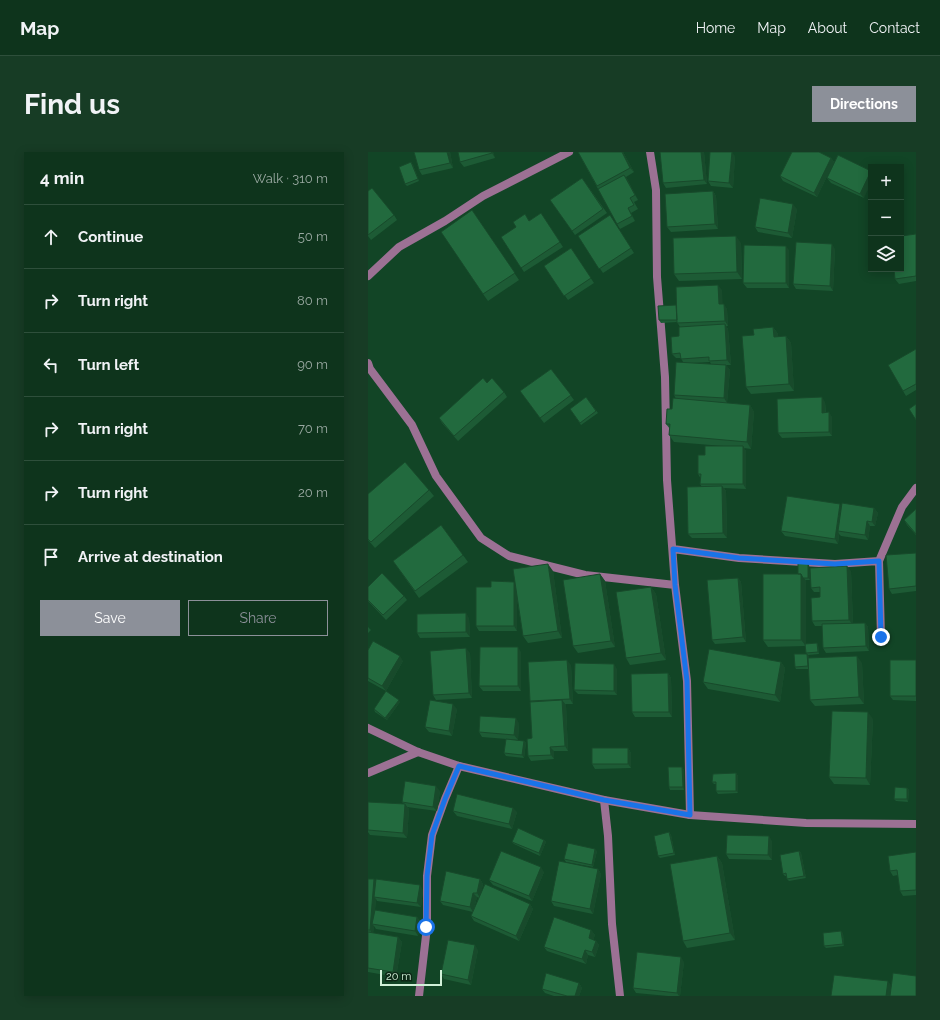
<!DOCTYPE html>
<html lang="en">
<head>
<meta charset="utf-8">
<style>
	:root { --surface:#0e341c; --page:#173c25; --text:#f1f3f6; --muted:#9baaa3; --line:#2e4f3b; --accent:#8c9099 }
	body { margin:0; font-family:Raleway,sans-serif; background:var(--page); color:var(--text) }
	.controls { position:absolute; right:12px; top:12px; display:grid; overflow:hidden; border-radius:0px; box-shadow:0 2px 10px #0003 }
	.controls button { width:36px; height:36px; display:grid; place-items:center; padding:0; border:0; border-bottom:1px solid var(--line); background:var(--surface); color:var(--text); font:20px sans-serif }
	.scale { position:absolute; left:12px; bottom:10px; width:62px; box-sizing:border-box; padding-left:4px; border:2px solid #d1f1d9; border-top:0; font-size:11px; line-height:14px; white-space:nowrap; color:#d1f1d9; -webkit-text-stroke:3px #0c2716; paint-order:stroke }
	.stop { position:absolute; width:12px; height:12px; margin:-9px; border:3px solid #1a73e8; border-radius:50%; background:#fff }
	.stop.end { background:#1a73e8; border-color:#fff; box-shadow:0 1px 4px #0008 }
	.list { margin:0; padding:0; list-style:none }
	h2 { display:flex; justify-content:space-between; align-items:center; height:52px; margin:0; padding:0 16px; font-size:17px }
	h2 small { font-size:13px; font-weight:400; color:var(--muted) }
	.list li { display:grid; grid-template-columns:26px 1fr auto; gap:12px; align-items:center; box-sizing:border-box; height:64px; padding:0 16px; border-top:1px solid var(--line) }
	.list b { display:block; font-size:15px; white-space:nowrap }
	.list em { font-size:13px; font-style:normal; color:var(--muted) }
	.actions { display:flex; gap:8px; padding:12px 16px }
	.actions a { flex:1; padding:9px 0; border:1px solid var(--accent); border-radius:0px; text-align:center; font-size:14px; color:var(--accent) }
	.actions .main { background:var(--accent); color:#fff }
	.icon { flex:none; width:22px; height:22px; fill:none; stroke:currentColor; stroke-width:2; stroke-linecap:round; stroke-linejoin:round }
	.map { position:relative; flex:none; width:548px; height:844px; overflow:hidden; border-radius:0px }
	header { display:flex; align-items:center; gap:24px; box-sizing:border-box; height:56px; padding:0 20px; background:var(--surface); border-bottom:1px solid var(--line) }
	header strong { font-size:19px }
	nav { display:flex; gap:22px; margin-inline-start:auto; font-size:14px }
	.intro { display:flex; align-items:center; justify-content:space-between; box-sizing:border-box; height:96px; padding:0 24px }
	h1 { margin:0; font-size:28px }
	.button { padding:10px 18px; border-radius:0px; background:var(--accent); color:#fff; font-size:14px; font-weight:700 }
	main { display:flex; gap:24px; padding:0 24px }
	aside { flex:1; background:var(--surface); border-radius:0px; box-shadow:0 2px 10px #0003 }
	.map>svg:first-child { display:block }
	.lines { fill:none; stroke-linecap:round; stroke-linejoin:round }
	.minor { stroke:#9c7194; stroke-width:8 }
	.tertiary { stroke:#9c7194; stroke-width:8 }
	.wall { fill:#1d5b35; fill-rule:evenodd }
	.shaded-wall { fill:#184a2b }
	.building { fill:#226a3e; stroke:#184a2b }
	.route { stroke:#1a73e8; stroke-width:5 }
</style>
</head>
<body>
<header>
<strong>Map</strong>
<nav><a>Home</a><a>Map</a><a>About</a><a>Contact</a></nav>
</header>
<div class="intro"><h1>Find us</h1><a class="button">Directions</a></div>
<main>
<aside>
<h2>4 min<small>Walk · 310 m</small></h2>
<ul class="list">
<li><svg class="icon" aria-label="ahead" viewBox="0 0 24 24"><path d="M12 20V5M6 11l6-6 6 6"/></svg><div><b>Continue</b></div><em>50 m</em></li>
<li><svg class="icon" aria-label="right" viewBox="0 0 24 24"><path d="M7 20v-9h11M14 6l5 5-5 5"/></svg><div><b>Turn right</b></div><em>80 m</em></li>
<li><svg class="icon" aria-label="left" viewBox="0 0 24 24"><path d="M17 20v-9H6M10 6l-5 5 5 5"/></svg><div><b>Turn left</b></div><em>90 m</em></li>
<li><svg class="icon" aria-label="right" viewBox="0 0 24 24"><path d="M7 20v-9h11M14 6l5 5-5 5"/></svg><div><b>Turn right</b></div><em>70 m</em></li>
<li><svg class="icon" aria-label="right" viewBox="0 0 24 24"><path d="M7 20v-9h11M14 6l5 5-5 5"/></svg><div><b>Turn right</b></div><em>20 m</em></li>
<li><svg class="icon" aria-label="arrive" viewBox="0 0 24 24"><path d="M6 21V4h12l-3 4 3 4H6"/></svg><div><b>Arrive at destination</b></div></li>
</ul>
<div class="actions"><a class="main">Save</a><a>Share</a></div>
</aside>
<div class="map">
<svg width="548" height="844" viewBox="0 0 548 844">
	<rect width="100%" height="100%" fill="#124526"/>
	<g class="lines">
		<path class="minor" d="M282,0l6,38 1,87 8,100 2,103 8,105 12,96 3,134
			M0,124l31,-29 46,-26 38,-25 86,-44
			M0,211l2,6 42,56 24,51 45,62 28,18 76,19 90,10
			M305,397l66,9 96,6 44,-3
			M513,485l-2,-76 23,-54 14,-19
			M0,621l50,-21
			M236,648l4,36 4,88 8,72
			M51,844l8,-69v-51l5,-41 13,-36 14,-33"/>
		<path class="tertiary" d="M0,576l50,24 41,14 145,34 86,15 116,8 110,1"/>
	</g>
	<path class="wall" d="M46,0h36l3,16 -31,7 -3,-5z
		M90,0h35l2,6 -31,9 -4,-5z
		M210,0h45l11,20 -8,5 12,23 -4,2 4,7 -7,4 4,8 -15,8 -3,-5z
		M336,0l3,32 -41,4 -3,-5z
		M470,3l26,43 -33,-15 -4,-5z
		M367,4l-2,32 -22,-2 -3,-5z
		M463,6l3,4 -17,35 -34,-16 -3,-5z
		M43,10l2,3 6,16 -12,5 -2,-2z
		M214,26l25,35 -32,22 -25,-35z
		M0,39l26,24 3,5 -26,20 -3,-4z
		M345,39l3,5 2,33 -47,3 -4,-5z
		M429,57l-5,29 -34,-6 -3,-5z
		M104,58l47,70 -31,21 -5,-7z
		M173,61l22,34 -39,25 -23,-35 28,-16z
		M242,63l24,38 -31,20 -25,-37z
		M548,82v47l-17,3 -4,-5z
		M373,91l1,36 -63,2 -5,-7z
		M203,96l23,35 -26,17 -24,-34z
		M467,97l-2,42 -37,-2 -3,-5z
		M421,98v38h-42l-4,-5z
		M354,138v14l5,5 1,17h-2l2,3 3,36h-5l4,5 -3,33 23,2 4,7 -3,37 -7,-1 2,3v38l-22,-1 2,3 1,47h-35l-4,-4 14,-47 -2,-3 1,-5 -3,-5 7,-19 18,-9 -49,-4 -5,-7 1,-6 -4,-5 10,-25 -2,-4 9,-33 -2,-4h-5l-4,-4 7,-18 1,-9 -3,-5 -16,1 -2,-3zM342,210l1,2 -18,-1z
		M405,175l5,7v3l8,-1 5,7 3,48 -43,3 -5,-7 8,-52z
		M548,197v41l-10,6 -3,-5z
		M183,217l23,31 -30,23 -24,-32z
		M119,231l17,9 3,5 -49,44 -16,-18 -3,-5z
		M218,245l12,16 -17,12 -11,-16z
		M457,250l1,11 6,4v19l-50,2 -4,-5z
		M61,338l5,6 -59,52 -7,-8v-46z
		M473,354l33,2 4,5 -3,13h-5l-2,14 -27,-4 -2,-2 -1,10 -53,-8 -4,-5z
		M548,357v26l-9,-10 -3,-5z
		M73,373l27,37 -49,36 -26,-37z
		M548,401v38l-24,3 -3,-5z
		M441,413l1,15h-5l1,1v63l11,-1 1,2 1,9 -11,1 1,3 53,5 2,41 -49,2 -5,-6 -1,-31h-13l-1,-2 12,-13 -1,-1 -1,-7 -37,1 -5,-7 35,-66z
		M185,419l9,67 -34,5 -5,-7 -6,-37v32h-38l-3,-5 15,-39 23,-5 1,1z
		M483,419l2,52h12l3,4 1,24 -43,2 -3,-5 -1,-22h-7l-3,-5 8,-24v-5h-6l-3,-4z
		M232,422l5,7 10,66 -37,6 -5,-7z
		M370,426l3,4 5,60 -31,2 -3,-4z
		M0,435l36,9 3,4 -21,20 -18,-19z
		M283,435l5,7 10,66 -36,5 -4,-7z
		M101,466l1,19 -50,1 -3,-5z
		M0,475l3,3 -3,3z
		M0,498l35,11 -17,30 -18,-10z
		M153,500v39h-38l-4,-5z
		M102,501l2,45 -36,2 -3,-5z
		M548,508v41l-23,-1 -3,-4z
		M413,510l4,6 -5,34 -72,-13 -5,-7z
		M203,513l2,39h-8l1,1 2,46h-14v8l-23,2 -3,-5 4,-18 -1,-36 -1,-1z
		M249,517v26l-39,-1 -4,-4z
		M300,521l3,5 1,39h-37l-3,-5z
		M32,550l-13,18 -12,-8 -1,-3z
		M89,557l-5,27 -23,-4 -4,-5z
		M505,567l-3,66 -36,-1 -5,-7z
		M151,571l-1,17 -36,-3 -3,-5z
		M156,589l2,2 -2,15 -18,-2 -2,-3z
		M260,596l3,5v15l-36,1 -3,-5z
		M314,615l2,3v20h-14l-1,-3z
		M368,621l2,3v17l-20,1 -2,-3v-7h-2l-2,-2z
		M539,636l2,2 -1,12 -12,-1 -2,-2z
		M72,639l-3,20 -30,-4 2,2 -2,29 -37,-3 -2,-3v-26l36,-2 -2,-2z
		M85,659l64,1 -5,17 -55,-13z
		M301,680l2,3 4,20 -15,3 -2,-2z
		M176,688l2,2 -6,14 -26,-12 -2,-2z
		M404,689v19l-43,-1 -3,-5z
		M229,699l-4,16 -27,-5 -2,-3z
		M431,699l2,2 5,25 -17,3 -2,-2v-3h-2l-2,-2z
		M548,700v43l-13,1 -3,-5 -2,-16 -5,1 -3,-5z
		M349,704l5,7 13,77 -48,8 -4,-7z
		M230,717l3,5 -8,40 -39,-8 -3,-5z
		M176,720l-12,29 -39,-16 -4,-5z
		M0,727h6l2,3 47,8 -2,17 -44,-6 -1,-2 -1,11 42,7 3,4 -2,15 -42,-7 -2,-3 -1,7 25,4 4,5 -6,35 -28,-5z
		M112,727l3,5 -2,9 49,11 3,5 -14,32 -45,-20 -3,-5 2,-4 -30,-7 -3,-4zM109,745l2,1 -5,11z
		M223,778l4,5 -2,5 3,1 3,4 -4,12 -7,-2 -2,9 -39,-13 -3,-4z
		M475,781l1,13 -18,2 -2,-2z
		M110,798l-7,35 -27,-6 -3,-5z
		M316,810l-4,34h-12l-32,-3 -3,-5z
		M211,831l3,5 -3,8h-25l-9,-3 -3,-4z"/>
	<path class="shaded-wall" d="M79,0h3l3,16 -3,-5z
		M123,0h2l2,6 -3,-5z
		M254,0h1l11,20 -4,-4z
		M333,0h3l3,32 -3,-4z
		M364,0l3,4 -2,32 -4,-5z
		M463,6l3,4 -17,35 -3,-4z
		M43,10l2,3 6,16 -1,-2z
		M503,19v12l-7,15 -4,-4z
		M256,23l4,5 10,20 -3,-5z
		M345,39l3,5 2,33 -3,-5z
		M425,52l4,5 -5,29 -4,-5z
		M260,56l3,5 4,8 -3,-5z
		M368,84l5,7 1,36 -5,-7z
		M464,92l3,5 -2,42 -3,-5z
		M418,94l3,4v38l-3,-5z
		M350,133l4,5 1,19 -4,-5z
		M356,152l3,5 1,17 -3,-5z
		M357,172l3,5 3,36 -4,-5z
		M405,175l5,7 1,10 -5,-7z
		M418,184l5,7 3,48 -5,-7z
		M358,213l4,5 -3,33 -3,-5z
		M454,245l3,5 1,16 -4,-5z
		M382,253l4,7 -3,37 -4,-7z
		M461,260l3,5v19l-3,-4z
		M375,294l3,5v38l-3,-5z
		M354,334l4,5 1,47 -4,-5z
		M472,352l3,5 -5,22 1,3 -1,10 -3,-5z
		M506,356l4,5 -3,13 -3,-4z
		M499,369l3,5 -2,14 -3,-5z
		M440,411l1,2 1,15 -2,-2z
		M180,412l5,7 9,67 -4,-7z
		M479,414l4,5 2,54 -4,-5z
		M232,422l5,7 10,66 -4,-6z
		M433,422l5,7v65l-5,-6z
		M370,426l3,4 5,60 -3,-5z
		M146,430l3,4v45l-3,-5z
		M283,435l5,7 10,66 -5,-7z
		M98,461l3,5 1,19 -4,-5z
		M497,471l3,4 1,24 -3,-5z
		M449,491l1,2 1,9 -1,-2z
		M150,495l3,5v39l-3,-5z
		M98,496l4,5 2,45 -3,-5z
		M439,502l2,2v13l-1,-3z
		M32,504l3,5 -17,30 -4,-5z
		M489,504l5,7 2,41 -5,-7z
		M199,508l4,5 2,39 -3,-5z
		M413,510l4,6 -5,34 -5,-7z
		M246,512l3,5v26l-3,-4z
		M300,521l3,5 1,39 -3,-5z
		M31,548l1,2 -13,18 -2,-2z
		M194,548l4,5 2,46 -3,-5z
		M85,552l4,5 -5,27 -3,-5z
		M500,560l5,7 -3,66 -4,-7z
		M148,566l3,5 -1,17 -4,-5z
		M156,589l2,2 -2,15 -2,-3z
		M182,595l4,4v8l-3,-4z
		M260,596l3,5v15l-3,-4z
		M314,615l2,3v20l-1,-3z
		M368,621l2,3v17l-2,-2z
		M68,634l4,5 -3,20 -4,-4z
		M539,636l2,2 -1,12 -1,-3z
		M37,652l4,5 -2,29 -4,-5z
		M145,656l4,4 -5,17 -3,-5z
		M301,680l2,3 4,20 -1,-2z
		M401,684l3,5v19l-4,-5z
		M176,688l2,2 -6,14 -1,-3z
		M227,697l2,2 -4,16 -1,-2z
		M431,699l2,2 5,25 -2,-2z
		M349,704l5,7 13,77 -5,-7z
		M173,715l3,5 -12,29 -3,-5z
		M230,717l3,5 -8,40 -3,-5z
		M6,727l3,5 -3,13 2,2 -2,25h-2l2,2 -1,9 -3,-5z
		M112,727l3,5 -3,14 -3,-5z
		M52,733l3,5 -2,17 -4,-4z
		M105,741l4,4 -4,15 -3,-5z
		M162,752l3,5 -14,32 -3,-5z
		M49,765l3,4 -2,15 -3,-5z
		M223,778l4,5 -3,8 -3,-5z
		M473,779l2,2 1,13 -1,-2z
		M30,785l4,5 -6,35 -3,-5z
		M228,789l3,4 -4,12 -3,-5z
		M107,793l3,5 -7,35 -3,-5z
		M217,798l3,5 -2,9 -4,-5z
		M313,805l3,5 -4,34h-1l-2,-3z
		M520,829l5,7 -1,8h-6z
		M211,831l3,5 -3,8h-4z"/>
	<path class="building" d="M46,0h33l3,11 -31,7z
		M90,0h33l1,1 -32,9z
		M210,0h44l8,16 -33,18z
		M292,0h41l3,28 -41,3z
		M342,0h22l-3,31 -21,-2z
		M424,0h27l12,6 -17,35 -34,-17z
		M470,3l33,16 -11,23 -33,-16z
		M43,10l7,17 -13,5 -6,-17z
		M256,23l11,20 -5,3 4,7 -6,3 4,8 -15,8 -19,-35z
		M214,26l21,31 -31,22 -22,-31z
		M4,36l22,27 -26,20v-44z
		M345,39l2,33 -48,3 -2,-33z
		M392,46l33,6 -5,29 -33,-6z
		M104,58l43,63 -32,21 -42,-62z
		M173,61l19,29 -39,26 -20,-31 15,-10 -3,-5 12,-8 4,7z
		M242,63l21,33 -32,21 -21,-33z
		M548,82v42l-21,3 -1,-10h7v-33z
		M368,84l1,36 -63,2 -1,-36z
		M428,90l36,2 -2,42 -37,-2z
		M376,93l42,1v37h-43z
		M203,96l20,30 -27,18 -20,-30z
		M350,133l1,19h5l1,17 -48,2 -1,-36z
		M308,153l1,15h-18l-1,-14z
		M357,172l2,36 -18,1v-4l-28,2 -1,-6 -8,1 -1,-17 8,-1v-9z
		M405,175l1,10 12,-1 3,48 -43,3 -4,-51 12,-1 -1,-6z
		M548,197v35l-13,7 -15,-26z
		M308,210l50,3 -2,33 -50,-3z
		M183,217l20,26 -31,23 -20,-27z
		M115,226l4,5 5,-5 12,14 -50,44 -15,-18z
		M218,245l10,14 -16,12 -10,-14z
		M454,245v16l7,-1v20l-51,1 -1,-34z
		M305,246l77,7 -3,37 -78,-7 1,-11h-4l1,-15h5z
		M548,252v16l-7,-11z
		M337,294h38v38h-43l1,-10h-3v-19h7z
		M37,310l24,28 -58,52 -3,-3v-45z
		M354,334l1,47 -35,1 -1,-47z
		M419,344l53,8 -5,35 -54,-8z
		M474,351l32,5 -2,14 -5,-1 -2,14 -27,-4z
		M548,357v25l-12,-14z
		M73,373l22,30 -48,36 -22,-30z
		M548,401v33l-27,3 -3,-34z
		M430,411h10v15h-5l-2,-4h-3z
		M180,412l10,67 -35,5 -10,-67z
		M479,414l2,54 -37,1 -1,-23 9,-1v-10l-9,1 -1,-20z
		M14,421l22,23 -21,19 -15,-15v-13z
		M232,422l11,67 -38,5 -10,-66z
		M395,422h38v66h-38z
		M370,426l5,59 -31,3 -5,-60z
		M123,429l23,1v44h-38v-39h15z
		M283,435l10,66 -35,5 -10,-66z
		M98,461v19l-49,1v-19z
		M497,471l1,23 -43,2 -1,-24z
		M5,489l27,15 -18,30 -14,-8v-28z
		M449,491l1,9 -12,1 -1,-9z
		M112,495h38v39h-39z
		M98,496l3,45 -36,2 -3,-44z
		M341,497l72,13 -6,33 -72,-13z
		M426,502h13l1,12 -13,1z
		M489,504l2,41 -49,3 -2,-42z
		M199,508l3,39 -40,2 -2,-39z
		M522,508h26v36h-26z
		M207,511l39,1v27l-40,-1z
		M300,521l1,39h-37l-1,-38z
		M18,539l13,9 -14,18 -11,-9z
		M62,548l23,4 -4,27 -24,-4z
		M194,548l3,46 -15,1 1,8 -23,1 -1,-17 5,-1 -2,-36z
		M464,559l36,1 -2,66 -37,-1z
		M112,564l36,2 -2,17 -35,-3z
		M138,587l18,2 -2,14 -18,-2z
		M224,596h36v16h-36z
		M300,615h14l1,20h-14z
		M368,621v18h-20v-9h-4l1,-8z
		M37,629l31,5 -3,21 -31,-5z
		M527,635l12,1v11h-13z
		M89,642l56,14 -4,16 -56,-13z
		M0,650l37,2 -2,29 -35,-3z
		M150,676l26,12 -5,13 -27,-11z
		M301,680l5,21 -16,3 -4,-20z
		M359,683l42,1 -1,19 -42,-1z
		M200,691l27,6 -3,16 -28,-6z
		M133,699l40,16 -12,29 -40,-16z
		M431,699l5,25 -17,3 -1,-6 -3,1 -3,-19z
		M548,700v38l-16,1 -3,-21 -7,1 -2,-15z
		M349,704l13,77 -47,8 -13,-77z
		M191,709l39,8 -8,40 -39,-8z
		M78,719l34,8 -3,14h-4l-3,14 -30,-6z
		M0,727h6l-4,51h-2z
		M8,727l44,6 -3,18 -43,-6z
		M117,732l45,20 -14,32 -45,-20z
		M7,758l42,7 -2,14 -43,-7z
		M186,765l37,13 -2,8 7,3 -4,11 -7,-2 -3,9 -38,-12z
		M473,779l2,13 -19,2 -1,-13z
		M0,780l30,5 -5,35 -25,-4z
		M80,788l27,5 -7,35 -27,-6z
		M269,800l44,5 -4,36 -44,-5z
		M178,821l33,10 -4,13h-8l-25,-7z
		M525,821l23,3v20h-26z
		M466,823l54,6 -2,15h-55z"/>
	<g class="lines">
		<path class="route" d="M58,775l1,-51 5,-41 13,-36 14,-33 69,16 76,18 86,15 -3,-134 -12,-96 -2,-36 66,9 96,6 44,-3 2,76"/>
	</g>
</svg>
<div class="controls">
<button>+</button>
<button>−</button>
<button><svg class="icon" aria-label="layers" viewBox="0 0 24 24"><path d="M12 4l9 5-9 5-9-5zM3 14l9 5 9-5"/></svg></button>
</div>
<div class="scale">20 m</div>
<div class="stop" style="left:58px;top:775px"></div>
<div class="stop end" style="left:513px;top:485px"></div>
</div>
</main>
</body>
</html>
